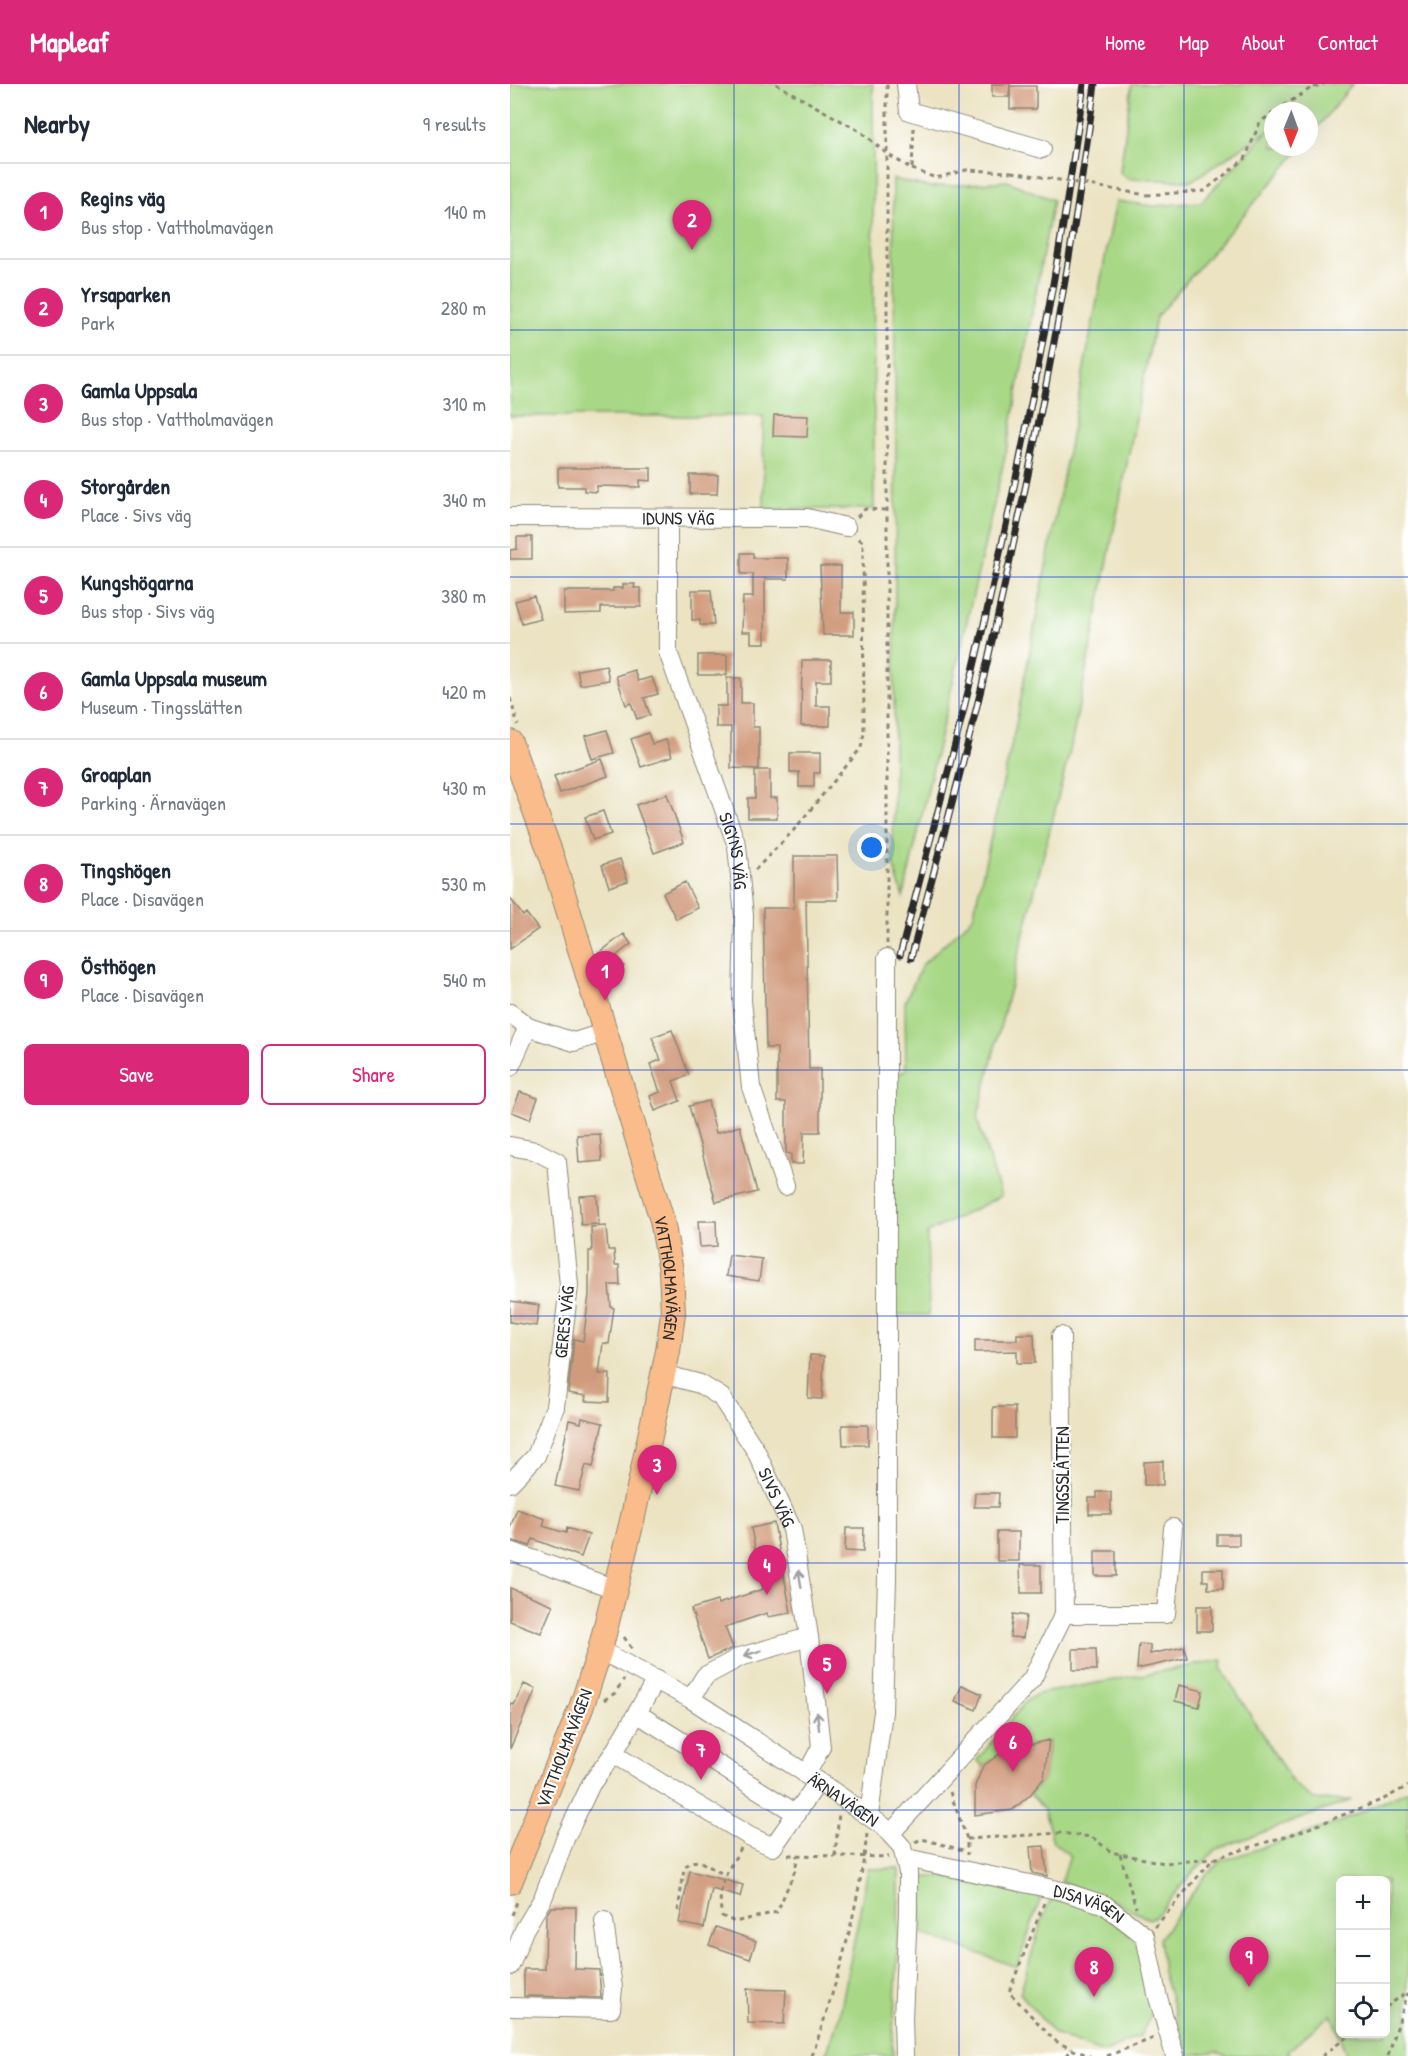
<!DOCTYPE html>
<html lang="en">
<head>
<meta charset="utf-8">
<style>
	:root { --surface:#fff; --page:#f2f2f3; --text:#1f2937; --muted:#747a83; --line:#e0e1e3; --accent:#db2777 }
	body { margin:0; font-family:"Patrick Hand",sans-serif; background:var(--page); color:var(--text) }
	.controls { position:absolute; right:18px; bottom:18px; display:grid; overflow:hidden; border-radius:9px; box-shadow:0 6px 24px #0002 }
	.controls button { width:54px; height:54px; display:grid; place-items:center; padding:0; border:0; border-bottom:2px solid var(--line); background:var(--surface); color:var(--text); font:30px sans-serif }
	.compass { position:absolute; left:754px; top:18px; width:54px; height:54px; border-radius:50%; background:var(--surface); box-shadow:0 6px 24px #0002; rotate:181deg }
	.you { position:absolute; left:362px; top:764px; width:21px; height:21px; margin:-15px; border:4px solid #fff; border-radius:50%; background:#1a73e8; box-shadow:0 0 0 9px #1a73e833 }
	.badge { display:grid; place-items:center; width:39px; height:39px; border-radius:50%; background:var(--accent); color:#fff; font-size:20px; font-weight:700 }
	.pin { position:absolute; translate:-50% -50px; filter:drop-shadow(0 2px 3px #0008) }
	.pin::after { content:''; position:absolute; top:32px; width:21px; height:18px; background:inherit; clip-path:polygon(0 0,100% 0,50% 100%) }
	.list { margin:0; padding:0; list-style:none }
	h2 { display:flex; justify-content:space-between; align-items:center; height:78px; margin:0; padding:0 24px; font-size:26px }
	h2 small { font-size:20px; font-weight:400; color:var(--muted) }
	.list li { display:grid; grid-template-columns:39px 1fr auto; gap:18px; align-items:center; box-sizing:border-box; height:96px; padding:0 24px; border-top:2px solid var(--line) }
	.list b { display:block; font-size:22px; white-space:nowrap }
	.list p { margin:0; font-size:20px; white-space:nowrap; color:var(--muted) }
	.list em { font-size:20px; font-style:normal; color:var(--muted) }
	.actions { display:flex; gap:12px; padding:18px 24px }
	.actions a { flex:1; padding:14px 0; border:2px solid var(--accent); border-radius:9px; text-align:center; font-size:21px; color:var(--accent) }
	.actions .main { background:var(--accent); color:#fff }
	.icon { flex:none; width:33px; height:33px; fill:none; stroke:currentColor; stroke-width:2; stroke-linecap:round; stroke-linejoin:round }
	.map { position:relative; flex:none; width:898px; height:1972px; overflow:hidden }
	header { display:flex; align-items:center; gap:36px; box-sizing:border-box; height:84px; padding:0 30px; background:var(--accent); color:#fff }
	header strong { font-size:28px }
	nav { display:flex; gap:33px; margin-inline-start:auto; font-size:21px }
	main { display:flex }
	aside { flex:1; background:var(--surface) }
	.map>svg:first-child { display:block }
	.green { fill:#a8d886; stroke:#6a8258; stroke-width:1.5; fill-rule:evenodd }
	.building { fill:#d09a7b }
	.lines { fill:none; stroke-linecap:round; stroke-linejoin:round }
	.minor-casing { stroke:#8b8776; stroke-width:20 }
	.major-casing { stroke:#8b8776; stroke-width:26 }
	.path { stroke:#8b8776; stroke-width:3; stroke-dasharray:4.5 4.5; stroke-linecap:butt }
	.minor { stroke:#fff; stroke-width:18 }
	.major { stroke:#f9bc8a; stroke-width:24 }
	.rail-casing { stroke:#2b2b2b; stroke-width:7 }
	.rail { stroke:#fff; stroke-width:4.5; stroke-dasharray:14; stroke-linecap:butt }
	.path-bridge { stroke:#8b8776; stroke-width:3; stroke-dasharray:4.5 4.5; stroke-linecap:butt }
	.oneway { stroke:#a0a0a0 }
	.grid { fill:none; stroke:#1d4ed8; stroke-width:1.5; stroke-opacity:0.55 }
	.labels { text-anchor:middle; dominant-baseline:central; stroke-width:4.5; stroke-linejoin:round; paint-order:stroke }
	.street-label { font-size:18px; fill:#2b2b2b; stroke:#fff }
</style>
</head>
<body>
<header>
<strong>Mapleaf</strong>
<nav><a>Home</a><a>Map</a><a>About</a><a>Contact</a></nav>
</header>
<main>
<aside>
<h2>Nearby<small>9 results</small></h2>
<ul class="list">
<li><span class="badge">1</span><div><b>Regins väg</b><p>Bus stop · Vattholmavägen</p></div><em>140 m</em></li>
<li><span class="badge">2</span><div><b>Yrsaparken</b><p>Park</p></div><em>280 m</em></li>
<li><span class="badge">3</span><div><b>Gamla Uppsala</b><p>Bus stop · Vattholmavägen</p></div><em>310 m</em></li>
<li><span class="badge">4</span><div><b>Storgården</b><p>Place · Sivs väg</p></div><em>340 m</em></li>
<li><span class="badge">5</span><div><b>Kungshögarna</b><p>Bus stop · Sivs väg</p></div><em>380 m</em></li>
<li><span class="badge">6</span><div><b>Gamla Uppsala museum</b><p>Museum · Tingsslätten</p></div><em>420 m</em></li>
<li><span class="badge">7</span><div><b>Groaplan</b><p>Parking · Ärnavägen</p></div><em>430 m</em></li>
<li><span class="badge">8</span><div><b>Tingshögen</b><p>Place · Disavägen</p></div><em>530 m</em></li>
<li><span class="badge">9</span><div><b>Östhögen</b><p>Place · Disavägen</p></div><em>540 m</em></li>
</ul>
<div class="actions"><a class="main">Save</a><a>Share</a></div>
</aside>
<div class="map">
<svg width="898" height="1972" viewBox="0 0 898 1972">
	<rect width="100%" height="100%" fill="#fff"/>
	<filter id="ink" filterUnits="userSpaceOnUse"><feTurbulence type="fractalNoise" baseFrequency=".0167" numOctaves="2"/><feDisplacementMap in="SourceGraphic" scale="12" xChannelSelector="R" yChannelSelector="G"/><feConvolveMatrix kernelMatrix="1 2 1 2 8 2 1 2 1" color-interpolation-filters="sRGB"/></filter>
	<filter id="wash" filterUnits="userSpaceOnUse"><feTurbulence type="fractalNoise" baseFrequency=".008" numOctaves="4" result="noise"/><feDisplacementMap in="SourceGraphic" scale="24" xChannelSelector="R" yChannelSelector="G"/><feGaussianBlur stdDeviation="1.35" result="paint"/><feColorMatrix in="noise" values="0 0 0 0 0 0 0 0 0 0 0 0 0 0 0 0 0 1.4 0 .05"/><feComposite in="paint" operator="in"/></filter>
	<g filter="url(#wash)">
		<rect width="100%" height="100%" fill="#ebe3c2"/>
		<path class="green" d="M0,0h363l1,425h-110l-1,-93h-253z
			M622,0h221l-44,54v-27h-36v36h29l-146,170 -85,429 -94,373 24,77 -74,37 2,82h-35l-2,-238 14,-7 -1,-68 17,-37 51,-48 42,-188 101,-528 38,5 47,-4 68,-72 -78,51 -63,-2 -8,-7z
			M383,95l37,8 77,-6 46,19 -47,252 -103,445 -10,-33 3,-408z
			M712,1576l-1,8 71,114 22,18h38l-135,49 -24,23 -37,44 -7,3 -34,-17 -54,-20 9,-26 -17,-14 -9,-32 -14,-15 14,-17 5,-37 -45,10 -21,15 -6,-6 49,-59 11,-7z
			M898,1706v266h-61l-16,-42 -43,37 2,5h-63l-10,-5 -29,5 -25,-84 -4,-33 46,-63 16,-15 119,-39zM830,1796h46v154h-46z
			M389,1784l-1,84 -6,95 2,9h-69l14,-37 29,-150z
			M408,1793h26l98,17 -25,73 -94,-33z
			M554,1815l43,16 32,28 17,63 -16,30 -37,17 -49,-19 -34,-41 22,-73 8,-19z"/>
		<g id="blocks">
			<path class="building" d="M482,0h18l-1,13h-17z
				M500,2h26v23h-26z
				M264,331l34,1 -1,21 -34,-1z
				M48,384h93v13l-11,-1v7l-43,-1v6l-13,-1v-4h-26z
				M180,391h28l-1,19h-27z
				M7,453h15v22h-22v-9l7,-1z
				M231,469h12v5h35v21h-23v64h-14v-11h-9l1,-35h10v-23h-12z
				M310,482h21v46h13v23h-31z
				M113,500h12l-1,4h7v19h-40v6l-37,1v-23h49v-3h10z
				M182,506h19l3,35h-14v-5h-8z
				M24,512l7,23 -19,5 -7,-23z
				M188,571h29v20h-29z
				M292,576h29v21h-15v25h14v20h-29z
				M96,581l3,15 -29,5 -3,-15z
				M124,586l4,11 14,-4 6,17 -14,4 6,17 -13,4 -6,-16 -5,2 -10,-29z
				M217,594h14v25h12v24h6v42l-28,-1v-41h-15v-21h11z
				M97,646l7,23 -22,6 -7,-23z
				M138,649l4,11 14,-4 6,17 -31,10 -10,-28z
				M280,669h30v20h-6v14h-15v-15h-9z
				M92,675l6,17 -48,17 -6,-17z
				M245,686h15v28h7v20h-29v-20h7z
				M157,710l17,48 -30,11 -18,-48z
				M93,727l8,23 -18,6 -8,-23z
				M284,772h43l1,44h-32l3,169h11v63h-16l-1,32h-12v-10l-5,-1v-51h-9v-54h-11l-3,-140h31z
				M110,775l8,22 -19,6 -7,-22z
				M175,798l13,26 -22,11 -13,-26z
				M0,814l13,18 3,-3 12,16 -28,20z
				M114,850l7,10 -15,12 8,10 -9,7 -16,-20z
				M162,946l17,45 -16,6 7,20 -25,10 -5,-15 10,-4 -10,-28 11,-4 -9,-23z
				M10,1008l18,6 -8,21 -18,-7z
				M198,1017l8,32 24,-7 17,66 -41,10 -27,-96z
				M90,1050l2,27 -23,2 -2,-28z
				M87,1111l2,29 -18,1 -2,-29z
				M188,1137h18l1,25 -17,1z
				M96,1142l2,24h6l1,15h4l1,20h-11l2,22 3,1 -5,36 -6,-1 -4,31h11l-1,28 -24,-1 1,-5 -18,-3 6,-54 9,2 6,-46v-44h3l-1,-24z
				M219,1171l33,4 -3,22 -33,-5z
				M0,1217l29,4 -3,21 -26,-4z
				M507,1250h17l1,29h-18v-12l-42,1v-12h42z
				M300,1271l14,1 -2,43 -14,-1z
				M483,1323h22v31h-22z
				M72,1334l21,5 -10,44 -7,-2 -7,26 -24,-5 14,-66 12,3z
				M332,1341h26v20h-25z
				M653,1377v24h-19v-23z
				M587,1408h14v22h-22v-16h8z
				M465,1409h24l-1,14h-24z
				M7,1425l28,10 -2,7 23,7 1,-5 22,7 -8,22 -48,-18 -3,7 -20,-6v-12z
				M264,1439l17,90 -23,4 -1,-4 -42,14 8,21 -25,11 -17,-50 26,-8 1,3 45,-15 -12,-61z
				M336,1444h18l-1,24 -18,-1z
				M487,1448h22v29h-22z
				M707,1450h22v11h-22z
				M585,1467h21v25h-21z
				M510,1481h21v28h-20z
				M693,1485h20v20h-15v-8h-5z
				M0,1504l43,17 -12,28 -31,-12z
				M687,1522h15v25h-15z
				M503,1530l13,2 -3,22 -13,-1z
				M629,1560l11,1v9l34,-7 3,11 -50,11z
				M563,1565h23l1,21h-24z
				M14,1600l12,5 -26,60v-46l4,2z
				M452,1601l20,9 -6,16 -21,-9z
				M669,1601l24,6 -4,16 -24,-6z
				M539,1656l-5,38 -14,17 -18,15 -37,5v-29l8,-20 21,-15z
				M534,1762l3,30 -15,-3 -2,-26z
				M180,1787l53,14 -3,12 -28,-8 -8,39 -25,-5z
				M41,1823h25l-1,62 24,1 2,28 -77,-2v-27h21l1,-54z
				M206,1843l40,14 -6,18 -41,-14z
				M237,1905l39,1 -2,34 -36,-1z"/>
		</g>
	</g>
	<g filter="url(#ink)">
		<use href="#blocks" fill-opacity="0" stroke="#8b8776" stroke-width="1.5"/>
		<g class="lines">
			<g class="minor-casing">
				<g id="minor">
					<path d="M396,0l3,27 133,38"/>
					<path id="s1" d="M0,433l297,1 39,9"/>
					<path id="s2" d="M158,434v134l69,194 7,70 -2,85 9,86 34,99"/>
					<path d="M0,929l18,14 46,15 32,-10"/>
					<path d="M0,983l18,-40"/>
					<path d="M0,1062l26,5 21,11 12,123 -14,122 -19,49 -26,27"/>
					<path id="s3" d="M153,1290l37,10 21,13 35,54 36,78 17,108 12,110 -15,28"/>
					<path d="M0,1467l105,38"/>
					<path d="M554,1530h102l7,-86"/>
					<path id="s4" d="M90,1566l91,49 140,91 52,36 19,21 6,25v40l-5,105 1,39"/>
					<path d="M181,1615l14,-23 35,-19 69,-20"/>
					<path d="M128,1630l159,100"/>
					<path d="M103,1670l136,82 24,11 45,-65"/>
					<path d="M359,1731l14,-103 4,-133v-621"/>
					<path d="M381,1749l141,-154 32,-65 -3,-278"/>
					<path id="s5" d="M396,1774l156,33 43,14 40,31 12,58 18,62"/>
					<path d="M0,1882l14,-36 19,-32 22,-59 26,-55 22,-30 43,-74"/>
					<path d="M0,1923l101,2 2,-21 -9,-67"/>
				</g>
			</g>
			<g class="major-casing">
				<g id="major">
					<path id="s6" d="M0,658l43,118 109,360 9,51 2,42 -5,38 -36,170 -32,129 -19,58 -71,174"/>
				</g>
			</g>
			<path class="path" d="M266,0l85,48 26,22 25,15 2,-41
				M766,27l35,-23 13,-4
				M402,85l24,9 30,-8 46,2
				M637,111l57,-4 41,-32 15,-37 13,-9
				M347,433l8,-8 21,1
				M0,614l8,27
				M245,786l38,-39 68,-83 3,-15 -1,-191 -5,-4
				M377,860v-860
				M114,1553l8,12
				M94,1616l11,-7 9,-14
				M440,1708l17,47v16
				M457,1755l94,-6 31,4 19,15 53,11 49,-4
				M405,1758l7,-3 44,12
				M231,1764c-14,23 -25,40 -19,68l13,6 42,-10 19,-44 1,-13
				M610,1770l16,54
				M278,1771l101,2
				M325,1772l4,-43
				M534,1819l-35,89 45,48 17,9
				M168,1827l6,-42 6,-7 9,-1 26,14
				M2,1831l6,-16
				M645,1843l58,-68 86,-27 85,-33 24,-13
				M876,1923l20,-14
				M302,1972c25,-73 46,-145 55,-222
				M557,1972l4,-7 19,7
				M597,1972l47,-18
				M812,1972l29,-22
				M878,1972l20,-63"/>
			<use href="#minor" class="minor"/>
			<use href="#major" class="major"/>
			<g class="rail-casing">
				<path id="rail" d="M390,871c24,-91 49,-183 71,-276 47,-196 86,-395 113,-595
					M401,874c24,-92 50,-184 72,-277 45,-197 86,-396 112,-597"/>
			</g>
			<use href="#rail" class="rail"/>
			<path class="path-bridge" d="M502,88l135,23"/>
		</g>
		<defs><path id="oneway-shaft" d="M-6 0H5M1.5-3L5.5 0L1.5 3" fill="none" stroke-width="1.6" stroke-linecap="round" stroke-linejoin="round" transform="scale(1.5)"/></defs>
		<g class="oneway">
			<use href="#oneway-shaft" transform="translate(290 1495) rotate(-99)"/>
			<use href="#oneway-shaft" transform="translate(243 1569) rotate(163)"/>
			<use href="#oneway-shaft" transform="translate(308 1637) rotate(-97)"/>
		</g>
	</g>
	<path class="grid" d="M224,0v1972M449,0v1972M674,0v1972M0,246h898M0,493h898M0,740h898M0,986h898M0,1232h898M0,1479h898M0,1726h898"/>
	<g class="labels">
		<g class="street-label">
			<text stroke="none"><textPath href="#s1" startOffset="168">IDUNS VÄG</textPath></text>
			<text stroke="none"><textPath href="#s2" startOffset="344">SIGYNS VÄG</textPath></text>
			<text stroke="none"><textPath href="#s6" startOffset="560">VATTHOLMAVÄGEN</textPath></text>
			<text transform="translate(54 1238) rotate(-84)">GERES VÄG</text>
			<text transform="translate(552 1391) rotate(-90)">TINGSSLÄTTEN</text>
			<text stroke="none"><textPath href="#s3" startOffset="178">SIVS VÄG</textPath></text>
			<text transform="translate(54 1664) rotate(-69)">VATTHOLMAVÄGEN</text>
			<text stroke="none"><textPath href="#s4" startOffset="286">ÄRNAVÄGEN</textPath></text>
			<text stroke="none"><textPath href="#s5" startOffset="189">DISAVÄGEN</textPath></text>
		</g>
	</g>
</svg>
<div class="controls">
<button>+</button>
<button>−</button>
<button><svg class="icon" aria-label="locate" viewBox="0 0 24 24"><circle cx="12" cy="12" r="6"/><path d="M12 2v4M12 18v4M2 12h4M18 12h4"/></svg></button>
</div>
<svg class="compass" viewBox="-18 -18 36 36"><path d="M0-13l5 13h-10z" fill="#e53935"/><path d="M0 13l5-13h-10z" fill="#747a83"/></svg>
<div class="you"></div>
<div class="pin badge" style="left:95px;top:917px">1</div>
<div class="pin badge" style="left:182px;top:166px">2</div>
<div class="pin badge" style="left:147px;top:1411px">3</div>
<div class="pin badge" style="left:257px;top:1511px">4</div>
<div class="pin badge" style="left:317px;top:1610px">5</div>
<div class="pin badge" style="left:503px;top:1688px">6</div>
<div class="pin badge" style="left:191px;top:1696px">7</div>
<div class="pin badge" style="left:584px;top:1913px">8</div>
<div class="pin badge" style="left:739px;top:1903px">9</div>
</div>
</main>
</body>
</html>
